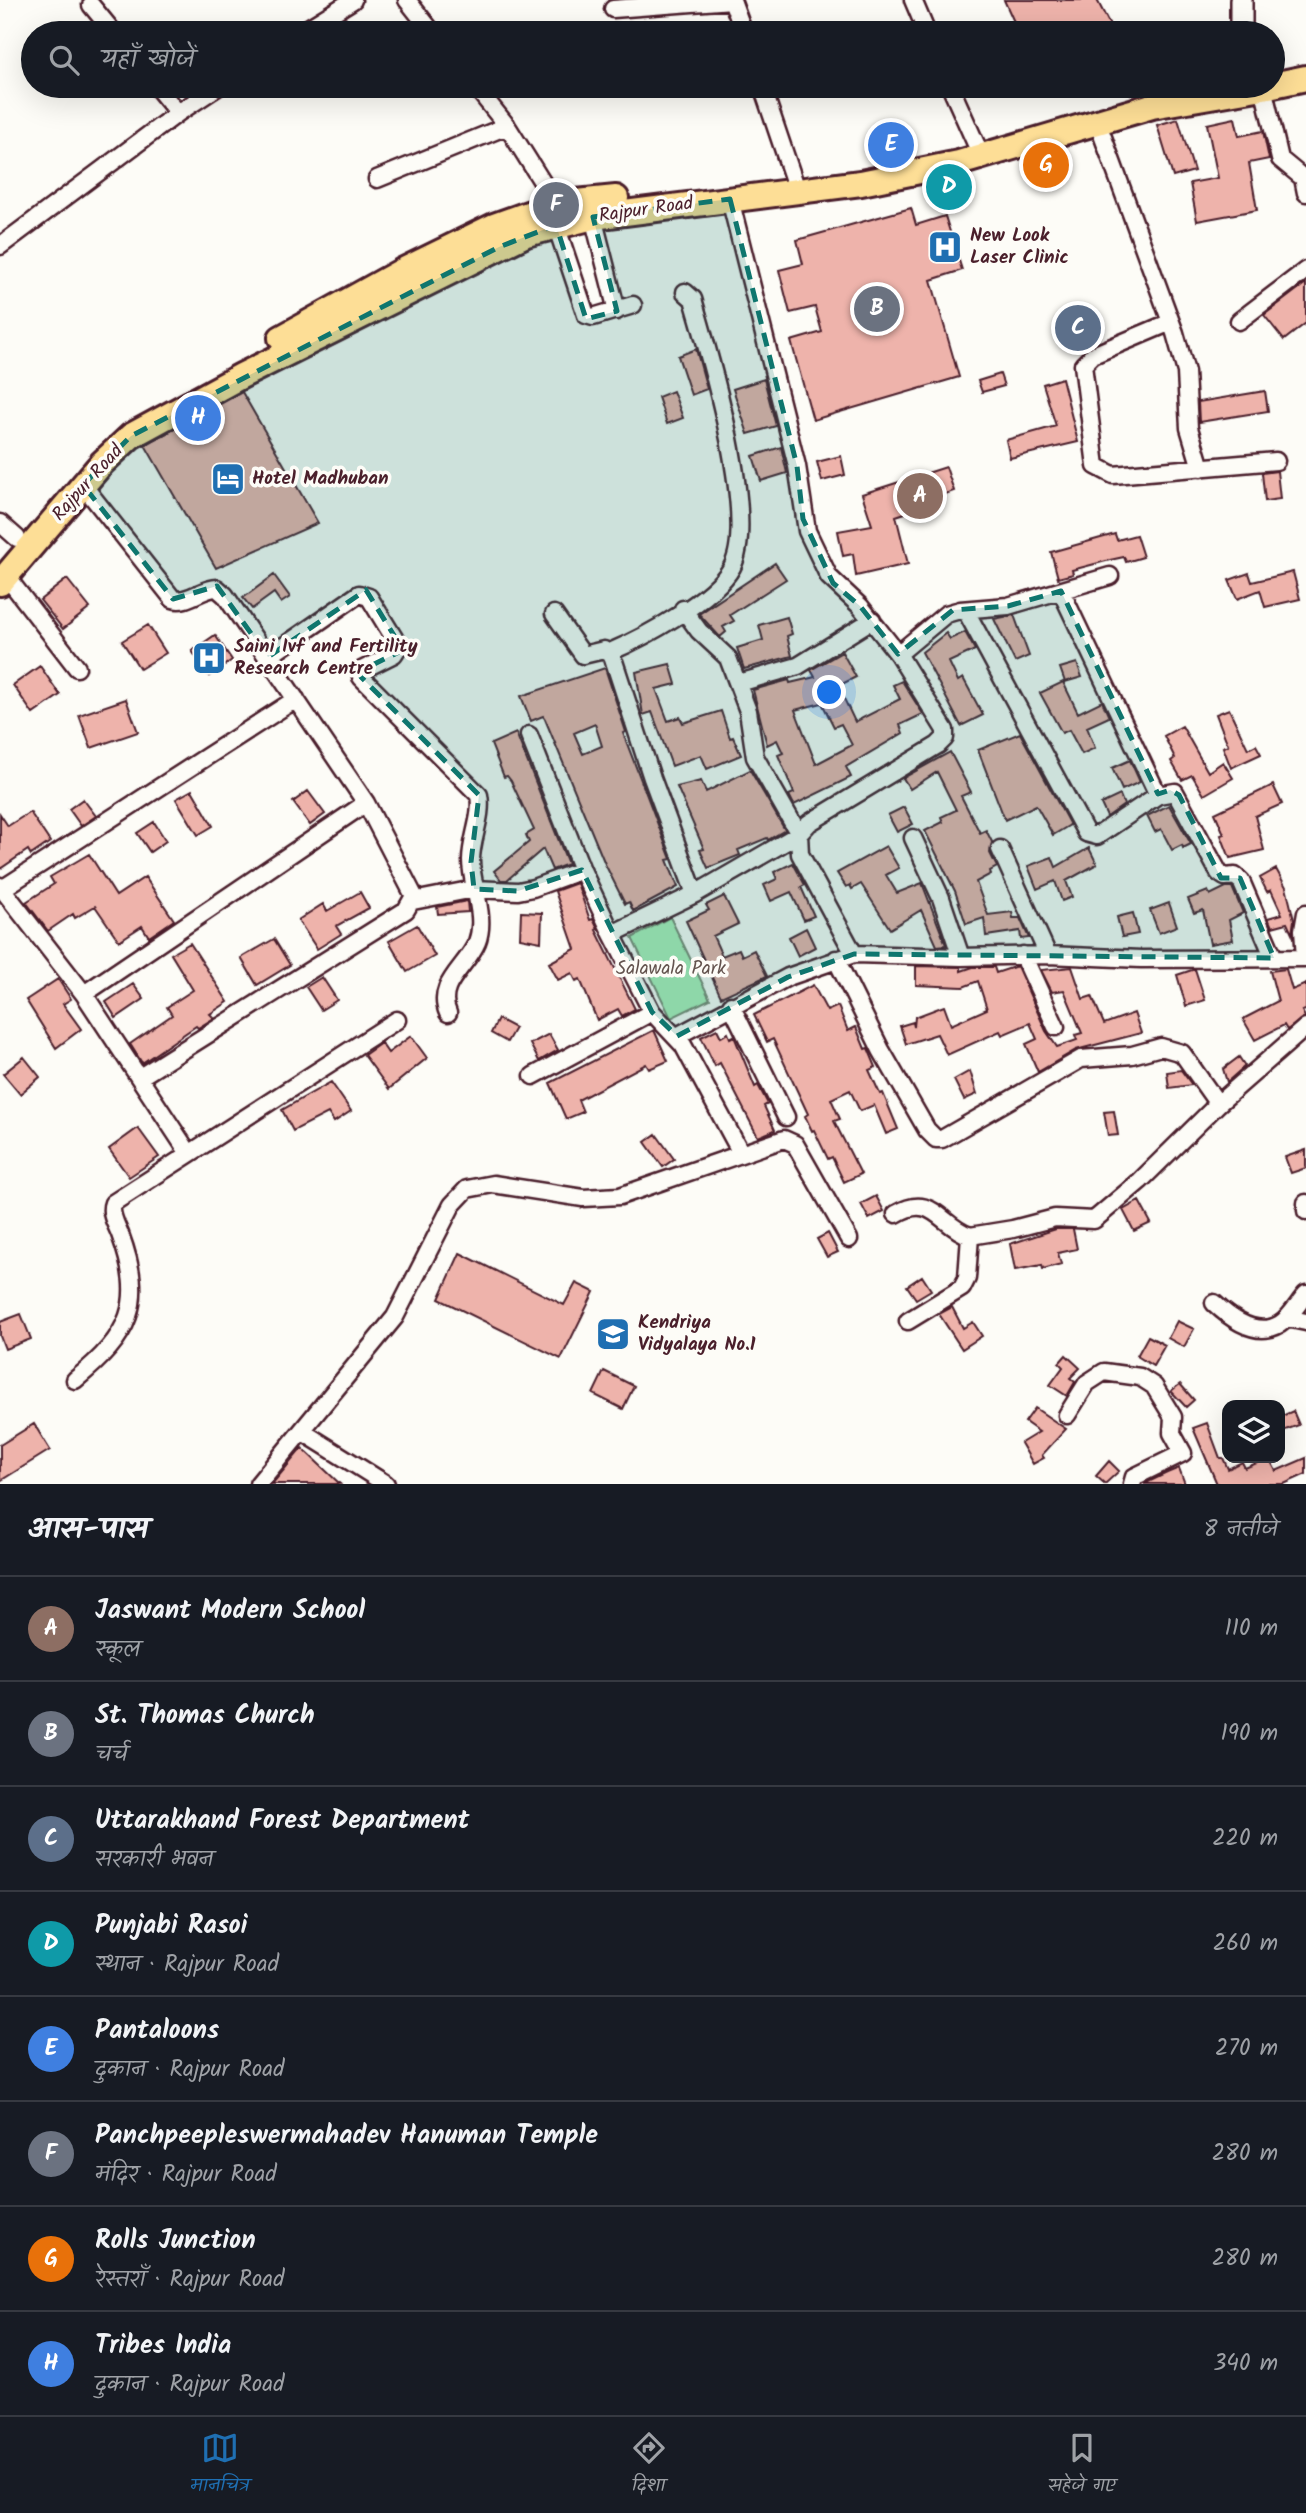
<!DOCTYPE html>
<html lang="hi">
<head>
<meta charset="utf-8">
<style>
	:root { --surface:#171b24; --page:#20242c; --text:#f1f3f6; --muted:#9ea1a6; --line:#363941; --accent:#1f6fb2 }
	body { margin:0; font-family:Kalam,"Playpen Sans Deva",sans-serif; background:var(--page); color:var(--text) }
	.controls { position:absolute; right:21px; bottom:21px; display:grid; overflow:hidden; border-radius:14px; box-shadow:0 7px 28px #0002 }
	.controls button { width:63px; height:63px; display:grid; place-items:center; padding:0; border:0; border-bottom:2px solid var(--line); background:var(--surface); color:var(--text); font:35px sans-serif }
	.you { position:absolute; left:830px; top:693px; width:24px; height:24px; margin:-18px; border:5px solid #fff; border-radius:50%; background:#1a73e8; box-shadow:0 0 0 10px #1a73e833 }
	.badge { display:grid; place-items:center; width:46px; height:46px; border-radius:50%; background:var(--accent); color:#fff; font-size:23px; font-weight:700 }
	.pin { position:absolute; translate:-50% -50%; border:4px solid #fff; box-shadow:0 2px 7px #0006 }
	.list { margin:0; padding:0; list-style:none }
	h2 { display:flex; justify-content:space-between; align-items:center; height:91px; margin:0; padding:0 28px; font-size:30px }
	h2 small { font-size:23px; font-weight:400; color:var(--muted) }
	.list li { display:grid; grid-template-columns:46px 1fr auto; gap:21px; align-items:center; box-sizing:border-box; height:105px; padding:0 28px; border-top:2px solid var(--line) }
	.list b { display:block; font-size:26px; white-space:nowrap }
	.list p { margin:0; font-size:23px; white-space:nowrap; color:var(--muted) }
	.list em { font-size:23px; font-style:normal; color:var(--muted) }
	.icon { flex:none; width:38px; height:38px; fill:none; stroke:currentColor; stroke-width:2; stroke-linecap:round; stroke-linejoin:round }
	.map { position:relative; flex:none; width:1306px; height:1484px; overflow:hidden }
	.search { position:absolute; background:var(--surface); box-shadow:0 7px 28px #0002; left:21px; right:21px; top:21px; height:77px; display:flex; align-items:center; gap:18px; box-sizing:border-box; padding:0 24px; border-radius:38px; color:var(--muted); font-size:26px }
	.sheet { height:931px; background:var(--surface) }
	nav { display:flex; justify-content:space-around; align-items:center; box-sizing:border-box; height:98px; border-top:2px solid var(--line); background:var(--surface); font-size:19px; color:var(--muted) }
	nav a { display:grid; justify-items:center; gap:4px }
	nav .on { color:var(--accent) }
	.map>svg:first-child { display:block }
	.green { fill:#aeefb8; stroke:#7c8772; stroke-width:2 }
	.building { fill:#eeb3ab; stroke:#4a1f2b; stroke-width:2; fill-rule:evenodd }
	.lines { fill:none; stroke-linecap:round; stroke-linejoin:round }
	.street-casing { stroke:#4a1f2b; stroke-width:21 }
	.secondary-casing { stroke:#4a1f2b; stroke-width:26 }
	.primary-casing { stroke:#4a1f2b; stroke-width:30 }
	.street { stroke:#fdfcf7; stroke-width:16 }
	.secondary { stroke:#fdfcf7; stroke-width:21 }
	.primary { stroke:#fdde96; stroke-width:24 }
	.marked { fill:#0f766e; fill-opacity:0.2; stroke:#0f766e; stroke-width:5; stroke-dasharray:14 9; stroke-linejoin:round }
	.labels { text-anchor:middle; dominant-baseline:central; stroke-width:7; stroke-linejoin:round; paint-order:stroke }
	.street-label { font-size:19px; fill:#4a1f2b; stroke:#fdfcf7 }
	.poi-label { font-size:19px; font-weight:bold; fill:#4a1f2b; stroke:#fdfcf7; text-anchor:start }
	.park-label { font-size:19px; fill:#63534e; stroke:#fdfcf7 }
</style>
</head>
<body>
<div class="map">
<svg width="1306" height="1484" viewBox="0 0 1306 1484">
	<rect width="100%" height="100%" fill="#fdfcf7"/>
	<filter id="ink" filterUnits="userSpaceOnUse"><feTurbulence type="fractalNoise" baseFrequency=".0143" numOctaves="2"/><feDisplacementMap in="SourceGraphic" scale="14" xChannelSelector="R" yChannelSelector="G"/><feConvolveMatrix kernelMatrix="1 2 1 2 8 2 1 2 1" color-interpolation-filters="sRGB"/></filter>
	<g filter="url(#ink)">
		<path class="green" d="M670,917l40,82 -39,19 -39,-80z"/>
		<path class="building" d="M1004,0h93l17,33h-95z
			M1235,118l4,18 24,-5 6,28 -20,4 8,47 -60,11 -7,-38 28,-5 -11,-54z
			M1178,119l16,52 -21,6 -16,-52z
			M911,208l5,17 29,-9 17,54 -31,10 28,97 -146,43 -22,-79 31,-9 -7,-25 -25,6 -11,-43 24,-6 -6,-24z
			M1306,283v40l-22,17 -20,-25z
			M696,349l11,40 -16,6 -13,-39z
			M1000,374l4,12 -22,6 -4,-11z
			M1062,378l16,64 -68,16 -4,-18 50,-14 -13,-42z
			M764,379l12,47 -28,8 -15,-45z
			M673,391l10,27 -16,6 -9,-27z
			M1265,391l3,20 -69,11 -1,-20z
			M242,392l76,131 -102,45 -71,-123z
			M781,447l6,26 -26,8 -8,-25z
			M841,456l4,19 -23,6 -5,-19z
			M946,467l8,24 -20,7 2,5 -40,13 12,48 -52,12 -3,-22 -10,2 -5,-25 34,-6 -10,-31z
			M1277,471l3,28 -15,2 -3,-28z
			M1115,534l2,6 19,-5 7,22 -17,5 -2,-5 -14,3 -38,10 1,4 -15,4 -7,-26z
			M775,563l11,16 -56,36 4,6 -11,6 3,5 -6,5 -21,-23z
			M1293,572l7,27 -35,8 -5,-17 -23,9 -8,-19 20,-7 3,9z
			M274,575l16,22 -9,6 -7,-10 -22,16 -9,-11z
			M67,579l23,29 -27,21 -23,-29z
			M1014,615l15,41 -14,6 -21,-43z
			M787,617l5,17 -5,2 5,20 -48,13 -7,-21 26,-8 -4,-15z
			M148,625l18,28 -26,16 -18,-28z
			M965,632l10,18 -26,12 9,19 5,-3 20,37 -22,11 -39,-74 24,-19 4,6z
			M215,635l17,25 -23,16 -17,-25z
			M842,652l14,25 -18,9 17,36 45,-23 -7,-14 9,-4 21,33 -23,11 3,8 -57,34 5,10 -57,28 -5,-10 5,-2 -16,-38 5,-2 -6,-13 -10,5 -14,-55 36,-10 1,3 25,-6 -4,-7zM822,703l12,24 7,-3 11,21 -36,19 -21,-54z
			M1077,663l5,14 -17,5 -5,-14z
			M670,664l6,20 -20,5 12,32 12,-4 3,6 38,-12 9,27 3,-1 8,18 -34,14 -6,-14 -29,11 -20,-54 -9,3 -7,-43z
			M40,666l20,29 -27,19 -20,-29z
			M605,668l21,64 -3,1 48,126 -4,1 11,27 -45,24 -4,-9 -4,2 -20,-40 -60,-145 -2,-3 -12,5 -10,-25zM595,724l7,22 -19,8 -9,-21z
			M1063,682l15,31 24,-12 7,16 -22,10 8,21 -13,6 -13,-24 -7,3 -22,-40z
			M126,699l12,33 -47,16 -12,-33z
			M1229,709l19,40 8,-4 5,9 -30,14 -8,-21 5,-2 -12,-31z
			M1182,726l26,46 15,-10 10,16 -29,17 -12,-20 -10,5 -11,-19 4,-3 -11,-22z
			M516,733l52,131 -16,6 -9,-21 -36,31h-6l-7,-9 35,-29 -3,-7 8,-5 -23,-49 -4,-5 -3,1 -13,-33z
			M1020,733l50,92 -17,10 -17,-30 -31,15 -27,-70z
			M950,752l21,40 -10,4 19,37 6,-3 6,12 -2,11 7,14 -7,4 1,3 -15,8 12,33 24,-3 1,6h7l9,20 -8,1 -1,-8 -34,5 -2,-18 -18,6 -11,-33 -30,-60 18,-9 -2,-5 15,-7 -19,-38 -27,17 -7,-11z
			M1130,760l10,22 -18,8 -10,-22z
			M750,770l35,60 -17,10 -1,-2 -29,12 2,5 -32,13 -8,-18 4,-1 -27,-62 24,-6 5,11z
			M1273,785l9,19 -27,12 9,34 -34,8 -9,-23 3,-1 -9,-21z
			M192,790l21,36 -15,9 -22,-36z
			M308,791l17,23 -15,11 -17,-23z
			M1120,795l4,10 -17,12 -6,-13z
			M83,799l13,17 -15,10 -12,-17z
			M1169,805l22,39 -8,4 -1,-3 -10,5 -11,-21 -6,3 -8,-16z
			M904,807l9,17 -16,8 -9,-17z
			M30,812l20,30 -19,13 -3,-5 -28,19v-55l8,12z
			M154,822l12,19 -16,11 -13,-19z
			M886,846l13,22 -13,7 11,18 25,-10 24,62 -9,1 -16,-36 -31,19 -29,-45 -9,5 -2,-4 -4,2 -9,-14z
			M1089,848l8,16 -31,17 6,16 -10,4 -7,-20 -18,8 -9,-23 24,-9 4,10z
			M89,854l27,42 29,-19 29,43 -25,17 -7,-11 -23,15 -24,-35 -20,12 -2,-4 -25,17 -22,-29 28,-18 -4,-7z
			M793,863l12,22 -4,2 13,29 -10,4 -13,-28 -20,9 -7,-16 13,-6 -3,-7z
			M1276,869l10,18 8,33 -2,14 -5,-11 -15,4 -4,-9 14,-4 -11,-24 -4,2 -7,-14z
			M577,883l13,37 3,-1 5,10 -2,1 39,79 -13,7 -4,-7 -21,11 -17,-41 -4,2 -4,-8 -14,7 -9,-17 26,-14 -20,-58z
			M1226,887h6l11,26 -14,7 4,20 -23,4 -7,-34 -9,3 -6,-14 20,-8 2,4z
			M360,892l9,16 -33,18 5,8 -24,15 -19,-29 25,-16 4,7z
			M724,896l14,28 -25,12 9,20 17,-7 3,7 12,-6 13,26 -46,21 -35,-76 23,-11 -3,-5z
			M467,901l1,11 -30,2 -1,-7z
			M1169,903l8,23 -18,7 -9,-23z
			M521,912l21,1 -1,29 -21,-4z
			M1133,913l5,21 -16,3 -5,-20z
			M417,925l18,31 -28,16 -18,-31z
			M806,928l9,19 -17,9 -9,-19z
			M274,939l16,26 -33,20 -16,-27z
			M190,943l38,59 -18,12 4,4 -16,10 -2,-2 -54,37 -12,-19 42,-29 -5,-8 26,-17 -22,-36z
			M916,966l45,1v4l12,-4h21l2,6 21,-7 29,65 11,16 20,-7 -2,-5 7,-2 -18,-43 -12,2 -11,-22 31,-3 11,32 9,-3 12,28 30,-11 7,20 -65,17 -38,22 -12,-28 11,-5 -7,-16 -28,12 -2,-4 -53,24 -10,-21 -31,10 -6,-18 13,-4 1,5 1,-10 29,-11 7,19 36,-16 -9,-28 -15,6 -47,-2z
			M1195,969l10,31 -19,6 -9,-31z
			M1286,969l6,21 14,-6v26l-4,1 3,6 -18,13 -3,-5 -29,15 -12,-21 35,-18 -8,-30z
			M322,977l15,23 -16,10 -15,-23z
			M58,979l13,20 -8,5 18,25 -25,19 -30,-48z
			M133,984l11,15 -28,19 -10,-16z
			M813,985l14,26 11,-5 10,25 8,-4 9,22 3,-1 8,19 -7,3 11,24 3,-1 15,36 -12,5 -12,-29 -14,6 -10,-21 -19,9 9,20 -6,2 27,53 -17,8 -12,-25 -4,2 -14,-29 -2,1 -7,-15 3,-2 -35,-75 -6,3 -13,-27z
			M498,1019l17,9 -8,14 -16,-9z
			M717,1029l4,8 7,-4 2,5 4,-2 21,51 3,-2 10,19 -4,2 11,24 -17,7 -38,-74 -5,3 -14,-29z
			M654,1030l14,31 -19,8 -3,-5 -68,36 5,12 -17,7 -16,-36z
			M549,1034l9,16 -19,11 -9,-17z
			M411,1036l16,22 -38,31 -25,-34 17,-12 7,10z
			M24,1057l16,20 -20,17 -17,-20z
			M1239,1057l6,9 -18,16 -4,-13z
			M1181,1070l11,15 -23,3 -2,-16z
			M970,1071l7,23 -13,6 -10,-20z
			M331,1082l20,29 -17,11 -6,-9 -35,18 -11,-21z
			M1114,1111l4,24 -10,1 -4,-24z
			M138,1128l21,29 -30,20 -20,-28z
			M656,1134l18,25 -11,8 -18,-25z
			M1306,1150v18l-15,5 -6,-16z
			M876,1196l8,15 -15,8 -8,-15z
			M1139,1201l12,22 -17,8 -11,-21z
			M1056,1229h17l4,20 -19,4 3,11 -18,5 -1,-4 -27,5 -5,-26z
			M828,1233l10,19 -11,5 -10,-18z
			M460,1253l104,52 12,-22 18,9 -33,67 -122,-60z
			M922,1276l9,14 -15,9 -9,-13z
			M952,1307l11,21 10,-6 9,14 -20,13 -23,-35z
			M21,1314l10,25 -26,10 -5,-13v-14z
			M1177,1321l17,8 -10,18 -16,-9z
			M1148,1336l17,9 -12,21 -16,-10z
			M1066,1355l14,13 -10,10 5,4 -8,14 -17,-11 13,-18 -4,-4z
			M604,1371l30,15 -11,23 -30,-15z
			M1180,1384l14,16 -8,7 -15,-16z
			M1035,1408l31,21 -24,26 2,3 -11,6 -12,-21 18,-11 -14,-10z
			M1293,1411l6,14 -19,7v-15z
			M1207,1423l13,35h3l5,11 14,-7 3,6 24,-10 7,13 30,-13v16l-22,10h-67l-24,-56z
			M34,1424l16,26 -50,31v-36z
			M302,1448l38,36h-68z
			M1109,1461l10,10 -14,13 -9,-8z
			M1179,1468l6,16h-41l23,-11z"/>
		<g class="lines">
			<g class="street-casing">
				<path id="street" d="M407,0l26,33
					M732,0l12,33
					M913,0l14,33
					M91,5l23,28
					M613,9l119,-9
					M300,33l53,-33
					M156,86l22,27
					M475,86l32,40 49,78
					M762,86l32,95
					M950,86l26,58
					M1263,87l17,72 23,19 3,15
					M1097,121l78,212 11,39 3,56 12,40
					M377,179l130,-53
					M730,199l67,267 10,65 22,46 31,29 38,48 47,76v8l-7,7 -129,78 -10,11 1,20 54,100
					M593,217l24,94
					M556,225l30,90 7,2 40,-12
					M0,246l178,-133 41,-27
					M1239,321l67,-51
					M1171,322l-78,33 -10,10 13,101 17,9 163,-14
					M83,485l90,114c14,5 29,-11 44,-11l8,7 141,208 48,93 -8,14 -266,167
					M0,523l17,15
					M6,576l71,92
					M1061,591l97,204
					M960,610l48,-4 102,-30
					M554,614l29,41 21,-5 8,5 40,123 43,116
					M610,652c33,-14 105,-53 122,-85 26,-49 -23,-213 -39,-268l-8,-7
					M898,654l48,-40 14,-4 7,3 119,220 11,3 61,-41 17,-3 44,81 6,4 10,-1 6,5 33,77
					M268,657l91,-63 10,3 30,49 -5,8 -32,16 -1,7 118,118c4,21 -8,44 -8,65 0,26 16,56 6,82 -10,25 -42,42 -29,71
					M739,683l59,-17 74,-46
					M529,735l53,135 30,64 40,78 31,33 58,108
					M913,838l28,60 20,59
					M1000,849l48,106
					M0,886l84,108 104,158
					M2,889l294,-190
					M413,901l61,-12 44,2 15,-3 49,-18
					M612,934l83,-40 104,-60 -44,-77 -7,-46 -20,-53 -29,-27 -16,-22
					M1023,955l33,72
					M1305,958l-2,-28 3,-17
					M836,959l45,91 46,80 9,9h6l139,-80 51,-4 29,-8 21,6 36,51
					M84,994l282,-191
					M731,1005l55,112
					M677,1036l111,-59 66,-23 107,3 87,-2 93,4 165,-1
					M533,1076l119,-64
					M1306,1203v8
					M896,1214c37,-22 44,12 74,22l43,-7 42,-11 39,2 46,-39 78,-77 88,-77
					M1214,1303c16,15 43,35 66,21 11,-7 18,-21 26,-30
					M1287,1318l19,4
					M908,1321l54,-33 5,-10 3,-42
					M75,1380c55,-45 71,-76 45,-146 -4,-10 -11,-21 -7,-31l284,-183
					M1067,1415l20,-32 17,-11 36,5 14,9 19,31 -1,16 11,20 -49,24 -2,7
					M303,1432l83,52
					M258,1484l137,-167 57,-112 15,-16 26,-5 90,14 37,-2 164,-57 11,5 54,95"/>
			</g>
			<g class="secondary-casing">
				<path id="secondary" d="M1241,33v-33"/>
			</g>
			<g class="primary-casing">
				<path id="primary" d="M1273,85l33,-7
					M281,338l121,-67 92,-45 62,-22 60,-6
					M0,583l102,-120 29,-27 110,-60 285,-142 67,-17 268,-34 98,-20 193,-57 117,-20"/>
			</g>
			<use href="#street" class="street"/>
			<use href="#secondary" class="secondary"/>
			<use href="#primary" class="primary"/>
		</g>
	</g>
	<path class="marked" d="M730,199l67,267 6,53 30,64 27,23 38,48 55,-44 55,-4 53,-15 97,203 12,-4 9,5 42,83h19l34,80 -420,-4 -66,23 -111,59 -25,-24 -70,-142 -64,21 -44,-2 -3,-27 8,-67 -118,-118 1,-7 41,-20 -37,-60 -98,67 -51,-71 -44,13 -90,-114 48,-49 368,-189 57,-22 30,94 31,-8 -24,-94z"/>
	<defs>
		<g id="hospital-square" transform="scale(1.75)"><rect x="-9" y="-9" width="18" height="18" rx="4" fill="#1f6fb2" stroke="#fdfcf7"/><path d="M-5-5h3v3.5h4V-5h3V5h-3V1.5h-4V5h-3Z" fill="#fff"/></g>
		<g id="hotel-square" transform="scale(1.75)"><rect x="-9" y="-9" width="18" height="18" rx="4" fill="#1f6fb2" stroke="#fdfcf7"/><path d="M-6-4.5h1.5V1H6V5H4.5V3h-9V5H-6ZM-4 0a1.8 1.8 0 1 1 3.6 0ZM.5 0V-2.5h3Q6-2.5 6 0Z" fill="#fff"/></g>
		<g id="school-square" transform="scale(1.75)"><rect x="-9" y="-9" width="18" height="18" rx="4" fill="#1f6fb2" stroke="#fdfcf7"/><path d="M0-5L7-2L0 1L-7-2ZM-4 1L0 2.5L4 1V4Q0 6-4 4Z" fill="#fff"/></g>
	</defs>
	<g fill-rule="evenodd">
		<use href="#hospital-square" x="945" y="247"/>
		<use href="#hotel-square" x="228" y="479"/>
		<use href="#hospital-square" x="209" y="658"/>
		<use href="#school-square" x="613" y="1334"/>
	</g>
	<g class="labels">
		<g class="street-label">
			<text transform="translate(646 210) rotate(-8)">Rajpur Road</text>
			<text transform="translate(88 483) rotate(-48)">Rajpur Road</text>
		</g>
		<g class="poi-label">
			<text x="970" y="236">New Look<tspan x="970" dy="22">Laser Clinic</tspan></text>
			<text x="252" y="479">Hotel Madhuban</text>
			<text x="234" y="647">Saini Ivf and Fertility<tspan x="234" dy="22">Research Centre</tspan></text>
			<text x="638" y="1323">Kendriya<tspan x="638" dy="22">Vidyalaya No.1</tspan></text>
		</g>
		<g class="park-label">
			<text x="671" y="969">Salawala Park</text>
		</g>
	</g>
</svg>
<div class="controls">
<button><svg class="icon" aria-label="layers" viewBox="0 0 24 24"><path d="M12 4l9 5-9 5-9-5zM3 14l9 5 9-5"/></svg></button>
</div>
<div class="you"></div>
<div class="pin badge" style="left:920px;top:496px;background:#8d6e63">A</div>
<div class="pin badge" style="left:877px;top:309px;background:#6b7280">B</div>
<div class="pin badge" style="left:1078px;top:328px;background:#5c6f8a">C</div>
<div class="pin badge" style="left:949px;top:187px;background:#0f9aa8">D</div>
<div class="pin badge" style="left:891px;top:145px;background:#3f7fe0">E</div>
<div class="pin badge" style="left:556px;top:205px;background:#6b7280">F</div>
<div class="pin badge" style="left:1046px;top:165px;background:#e8710a">G</div>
<div class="pin badge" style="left:198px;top:418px;background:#3f7fe0">H</div>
<div class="search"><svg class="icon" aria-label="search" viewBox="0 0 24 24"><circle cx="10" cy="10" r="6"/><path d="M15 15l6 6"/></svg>यहाँ खोजें</div>
</div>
<section class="sheet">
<h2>आस-पास<small>8 नतीजे</small></h2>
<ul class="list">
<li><span class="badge" style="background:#8d6e63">A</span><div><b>Jaswant Modern School</b><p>स्कूल</p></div><em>110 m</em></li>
<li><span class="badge" style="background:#6b7280">B</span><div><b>St. Thomas Church</b><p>चर्च</p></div><em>190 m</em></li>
<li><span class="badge" style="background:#5c6f8a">C</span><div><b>Uttarakhand Forest Department</b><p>सरकारी भवन</p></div><em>220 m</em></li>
<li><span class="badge" style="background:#0f9aa8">D</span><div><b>Punjabi Rasoi</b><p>स्थान · Rajpur Road</p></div><em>260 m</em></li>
<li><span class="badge" style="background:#3f7fe0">E</span><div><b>Pantaloons</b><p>दुकान · Rajpur Road</p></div><em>270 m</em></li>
<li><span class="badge" style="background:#6b7280">F</span><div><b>Panchpeepleswermahadev Hanuman Temple</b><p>मंदिर · Rajpur Road</p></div><em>280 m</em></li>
<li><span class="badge" style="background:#e8710a">G</span><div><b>Rolls Junction</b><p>रेस्तराँ · Rajpur Road</p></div><em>280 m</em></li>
<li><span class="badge" style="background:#3f7fe0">H</span><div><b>Tribes India</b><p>दुकान · Rajpur Road</p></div><em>340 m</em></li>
</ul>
</section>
<nav>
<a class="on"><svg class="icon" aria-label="map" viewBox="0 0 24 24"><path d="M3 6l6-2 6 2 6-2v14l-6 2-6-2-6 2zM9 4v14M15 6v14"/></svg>मानचित्र</a>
<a><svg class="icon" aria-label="directions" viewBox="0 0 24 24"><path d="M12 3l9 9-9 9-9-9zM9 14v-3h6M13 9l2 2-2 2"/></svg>दिशा</a>
<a><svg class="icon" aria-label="saved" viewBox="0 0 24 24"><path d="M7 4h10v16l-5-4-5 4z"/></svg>सहेजे गए</a>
</nav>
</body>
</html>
